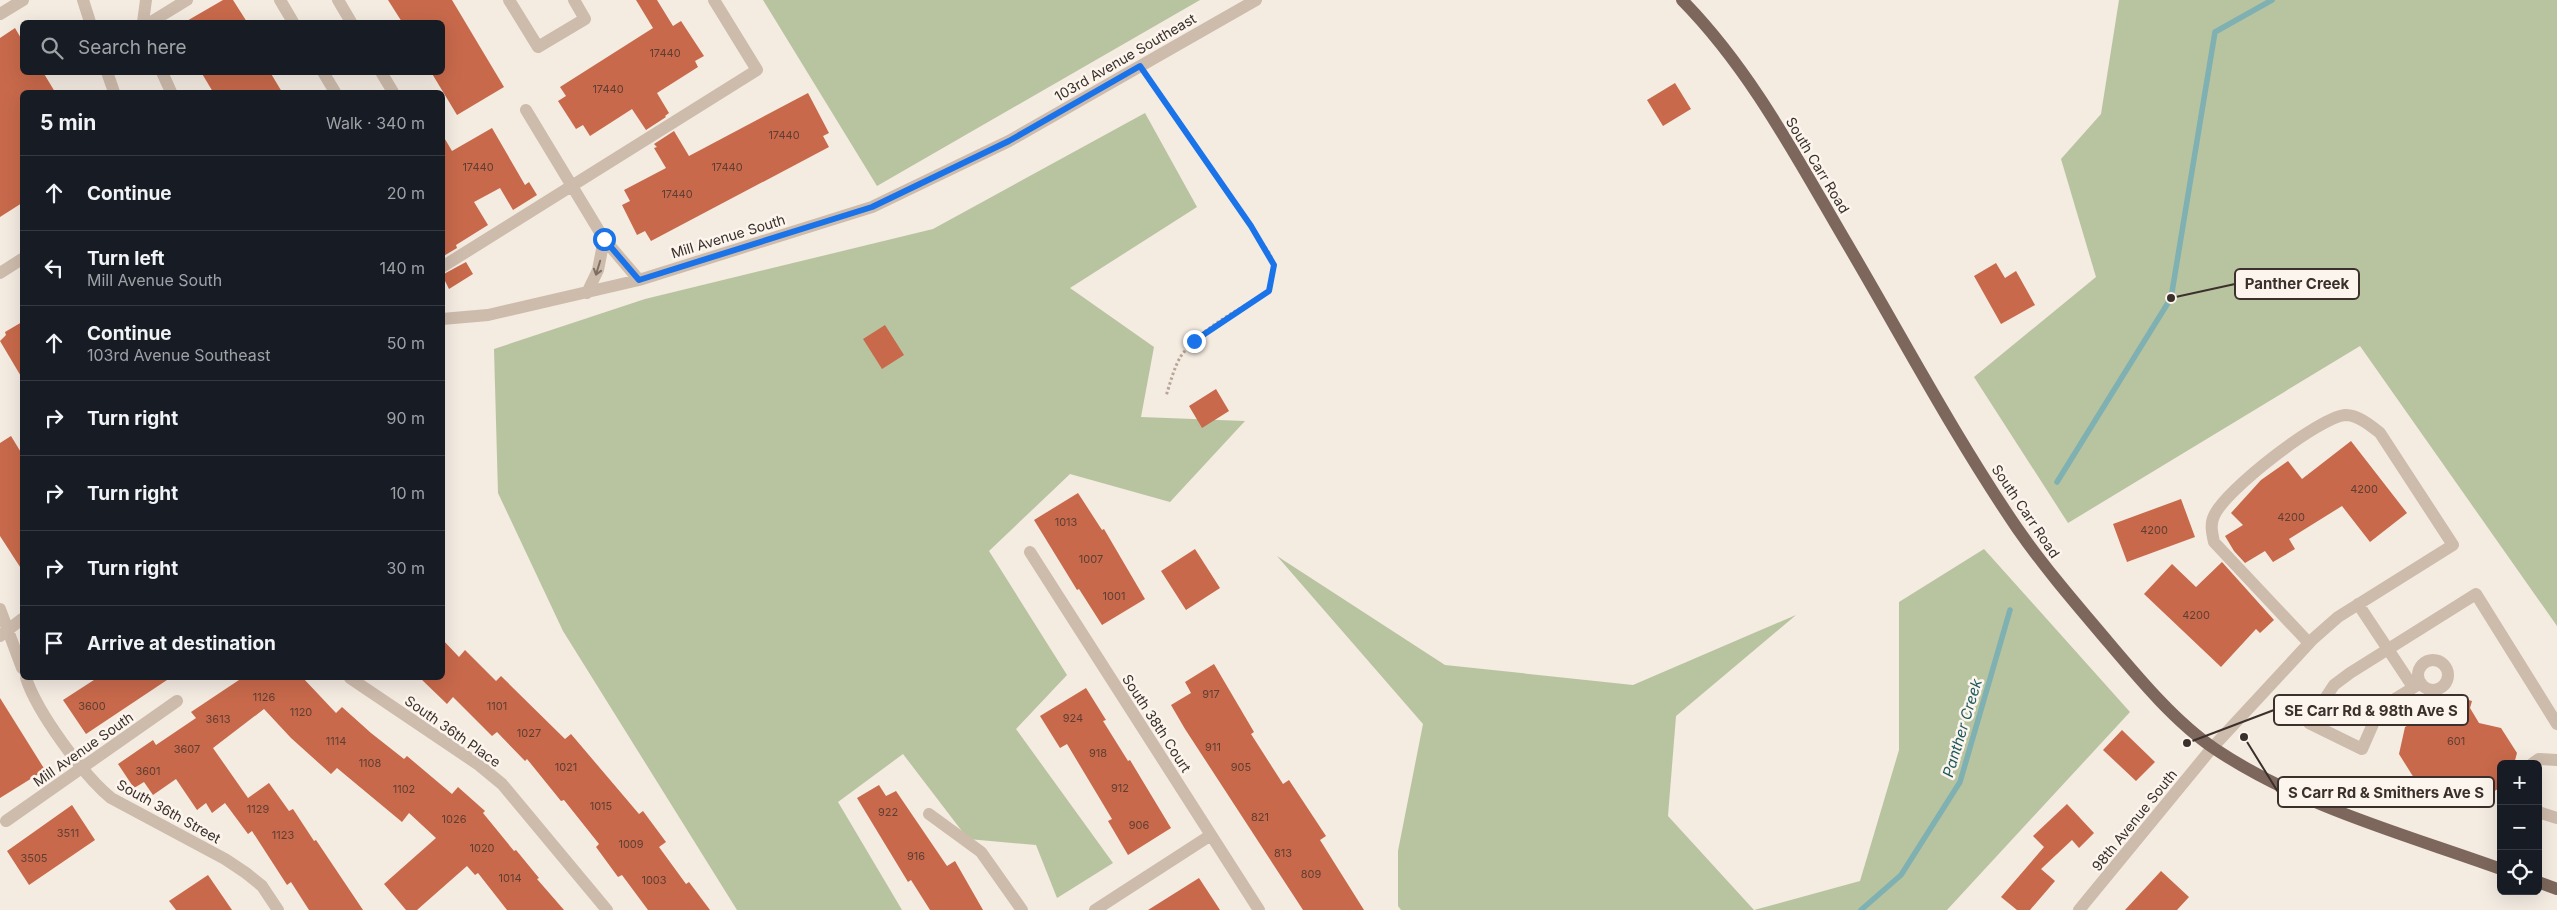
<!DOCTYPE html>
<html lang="en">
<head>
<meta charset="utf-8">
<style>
	:root { --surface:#171b24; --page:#242831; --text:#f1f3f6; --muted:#9ea1a6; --line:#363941 }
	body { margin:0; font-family:Inter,sans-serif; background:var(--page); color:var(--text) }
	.controls { position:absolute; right:15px; bottom:15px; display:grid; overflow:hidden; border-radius:8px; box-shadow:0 5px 20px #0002 }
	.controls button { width:45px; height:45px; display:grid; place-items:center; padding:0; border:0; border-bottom:1px solid var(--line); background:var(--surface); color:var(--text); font:25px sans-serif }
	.stop { position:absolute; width:15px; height:15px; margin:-11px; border:4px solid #1a73e8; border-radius:50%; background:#fff }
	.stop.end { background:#1a73e8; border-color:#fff; box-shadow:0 1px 5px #0008 }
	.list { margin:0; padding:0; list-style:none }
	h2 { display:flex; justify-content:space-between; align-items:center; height:65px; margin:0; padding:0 20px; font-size:21px }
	h2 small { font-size:16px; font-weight:400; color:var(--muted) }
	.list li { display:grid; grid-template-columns:32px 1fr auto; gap:15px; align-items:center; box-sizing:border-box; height:75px; padding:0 20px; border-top:1px solid var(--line) }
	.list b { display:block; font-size:19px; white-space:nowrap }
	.list p { margin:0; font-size:16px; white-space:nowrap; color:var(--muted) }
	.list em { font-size:16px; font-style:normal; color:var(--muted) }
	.icon { flex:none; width:28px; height:28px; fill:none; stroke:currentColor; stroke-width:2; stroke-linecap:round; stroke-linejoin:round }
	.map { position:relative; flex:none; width:2557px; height:910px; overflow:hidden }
	.search { position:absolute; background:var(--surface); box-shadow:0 5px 20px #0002; left:20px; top:20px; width:425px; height:55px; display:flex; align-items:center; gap:12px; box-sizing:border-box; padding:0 18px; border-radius:8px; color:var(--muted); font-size:19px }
	.panel { position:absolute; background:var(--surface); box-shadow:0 5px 20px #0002; left:20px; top:90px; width:425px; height:590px; border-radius:8px }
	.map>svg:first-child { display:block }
	.green { fill:#b8c4a0 }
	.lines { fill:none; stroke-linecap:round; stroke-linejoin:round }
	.stream { stroke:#7fb0b2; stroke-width:5.5 }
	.building { fill:#c8694b }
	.path { stroke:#b9a596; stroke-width:3; stroke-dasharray:2.5 2.5; stroke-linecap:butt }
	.minor { stroke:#cdbbac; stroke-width:12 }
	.major { stroke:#7d675c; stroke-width:12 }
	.oneway { stroke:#7d6f65 }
	.route { stroke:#1a73e8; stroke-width:6 }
	.labels { text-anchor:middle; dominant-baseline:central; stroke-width:5; stroke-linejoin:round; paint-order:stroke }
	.number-label { font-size:11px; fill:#5e3e33 }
	.street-label { font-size:14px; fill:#3b302b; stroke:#fbf5ee }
	.water-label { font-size:15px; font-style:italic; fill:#1f5a5e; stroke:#fbf5ee }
	.leader { fill:none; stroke:#3b302b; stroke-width:2 }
	.callout-dot { fill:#3b302b; stroke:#fbf5ee; stroke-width:2 }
	.callout { fill:#fbf5ee; stroke:#3b302b; stroke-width:2 }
	.callout-label { font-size:15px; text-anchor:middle; font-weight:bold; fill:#3b302b }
</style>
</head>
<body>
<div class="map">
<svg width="2557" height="910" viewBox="0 0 2557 910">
	<rect width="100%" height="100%" fill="#f4ebe1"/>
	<path class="green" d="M763,0h437l-323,186z
		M2119,0h438v626l-197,-280 -292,177 -94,-146 122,-100 -35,-118 40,-45z
		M1145,113l52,94 -127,81 84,59 -13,70 104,4 -75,81 -100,-28 -81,77 78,124 -51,54 97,134 -56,35 -21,-53 -68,-6 -65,-85 -65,48 64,108h-165l-174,-279 -65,-138 -4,-144 151,-50 288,-70z
		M1984,549l146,163 -183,198h-546l-3,-4v-55l25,-127 -146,-168 168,109 188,20 163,-70 -120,101 -8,100 86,94 106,-29 39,-131v-148z"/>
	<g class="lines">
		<path class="stream" d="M2057,482l114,-184 44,-266 57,-32
			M1861,910l40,-35 59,-93 50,-172"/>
	</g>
	<path class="building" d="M223,0h10l14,22h-62z
		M388,0h64l52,87 -47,28 -26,-43h11v-50h-40z
		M636,0h21l16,26 8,-5 23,35 -9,5 3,6 -41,26 12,20 -4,3 1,1 -20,13 -14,-21 -42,27 -7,-11 -7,4 -18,-28 8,-5 -6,-9 93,-59z
		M15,28l7,12v32h21l12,20h-33v111l-22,14v-179z
		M201,72h69l12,20h-69z
		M1675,83l16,26 -28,17 -16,-26z
		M808,93l21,40 -6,3 6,11 -178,94 -6,-10 -8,4 -15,-30 8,-4 -6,-11 42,-22 -12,-20 3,-1 -3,-3 20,-13 15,25z
		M492,128l33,57 4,-3 8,13 -24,15 -13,-22 -26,14 14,23 -32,20 1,3 -15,9v-123l10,17z
		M466,262l7,12 -24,15 -7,-14z
		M1996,263l9,15 11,-7 19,34 -34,19 -27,-48z
		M22,322v56l-22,-37 6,-6 -1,-3z
		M885,325l19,30 -22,14 -19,-30z
		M1216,389l13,22 -27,17 -13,-22z
		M11,436l11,18v116l-22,-34v-93z
		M2351,441l56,72 -37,29 -28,-36 -53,33 6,10 -22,13 -8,-11 -20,12 -11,-12 -9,-15 18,-11 -12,-12 30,-33 27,-19 14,18z
		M1078,493l24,37 2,-1 41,70 -43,26 -23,-36 -2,1 -43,-70z
		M2181,499l14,38 -68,25 -14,-38z
		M1195,549l25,39 -34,22 -25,-39z
		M2222,562l52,58 -14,13 -4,-4 -35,38 -77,-73 28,-30 24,23z
		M442,639l17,18 6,-7 31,31 5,-5 64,63 6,-5 68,80 4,-3 23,31 -7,5 27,37 3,-2 21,28h-62l-26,-35 -4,2 -22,-30 3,-3 -35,-44 -3,1 -34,-42 -2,2 -28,-29 -5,4 -39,-39 -6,7 -27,-26h22z
		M1214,664l40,68 -3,2 32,50 6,-4 37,56 -6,4 44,70h-61l-118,-181 -14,-24 20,-12 -6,-11z
		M97,678h73l-84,56 -23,-34z
		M242,678h61l33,35 6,-6 29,26 33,26 3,-3 45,38 6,-7 27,24 -2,2 31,38 2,-1 23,28 -2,1 27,31h-57l-29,-37 -3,2 -8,-9 -50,44h-11l-22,-26 52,-46 -27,-25 -7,9 -65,-54 -6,6 -40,-36 -27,-29 -51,39 35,50 21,-15 20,28 4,-2 21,32 2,-1 47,70h-54l-18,-28 -4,3 -35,-54 -4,3 -23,-31 -13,10 -6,-10 -9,7 -21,-31 -23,16 -9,-13 -10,6 -16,-24 35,-24 3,5 40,-27 -5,-6z
		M1086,688l20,32 -3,1 25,40 2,-1 41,68 -43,27 -20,-34 4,-2 -45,-75 -7,4 -20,-32z
		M2458,697l14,4 -2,7 9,15 22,5 16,25 -3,11h-13v23l-13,8 -74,-17 -15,-24 6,-27z
		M0,698l45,72 -45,28z
		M2122,730l33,32 -19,19 -33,-31z
		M879,785l7,11 10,-5 51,75 8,-5 28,49h-53l-19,-30 -3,2 -51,-84z
		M2067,804l27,29 -15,15 -7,-8 -31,29 14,12 -25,29h-13l-16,-13 43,-50 -11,-11z
		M72,805l23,35 -66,45 -22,-34z
		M2161,871l28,26 -12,13h-52z
		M208,875l24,35h-56l-7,-9z
		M1199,878l21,32h-72z"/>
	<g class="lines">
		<path class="path" d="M1148,79l122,175 4,11 -5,26c-30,19 -67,36 -88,65 -7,11 -11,28 -15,40"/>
		<path class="minor" d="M83,0l7,22
			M280,0l13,22
			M338,0l13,22
			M509,0l29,47 47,-28 -11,-19
			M0,14l23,-14
			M143,22l3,-22
			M151,22l36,-22
			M107,72l7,20
			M162,72l9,20
			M323,72l12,20
			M381,72l12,20
			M526,110l78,129
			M442,267l315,-197 -43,-70
			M0,273l22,-14
			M587,293l11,-23 6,-31 35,41
			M442,319l46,-4 151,-35 233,-73 137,-66 247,-141
			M1030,552l229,358
			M2358,604l55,83
			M0,609l22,59
			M0,636l22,-17
			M2418 675a15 15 0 1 1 30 0a15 15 0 1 1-30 0Z
			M26,678c11,34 57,97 85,120l114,61 21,14 16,13 16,24
			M350,678l129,87 23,19 105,126
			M2421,683l-41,25 -18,41 -53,-26 25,-38 16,-12 126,-79 81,130
			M2532,764l7,-5 18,1
			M2538,812l19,6
			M929,814l52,38 41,58
			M6,821l171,-120
			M1095,910l116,-75
			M2079,910l133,-162 101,-109 25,-22 115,-72 -73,-112c-9,-7 -22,-18 -34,-18 -26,1 -122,76 -132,101 -4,8 -2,17 0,26l95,101"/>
		<path class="major" d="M1682,0c67,68 112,153 160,235 58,98 111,199 175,293 25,36 53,69 81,102 34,40 74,90 117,119 87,58 189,85 286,120
			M2538,882l19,7"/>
	</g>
	<defs><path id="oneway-shaft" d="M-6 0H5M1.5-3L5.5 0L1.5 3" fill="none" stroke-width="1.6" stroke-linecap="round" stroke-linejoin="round" transform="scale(1.25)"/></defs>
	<use class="oneway" href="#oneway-shaft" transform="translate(598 268) rotate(107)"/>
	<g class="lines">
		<path class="route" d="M604,239l35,41 233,-73 137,-66 131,-75 111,160 23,39 -5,26 -75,50"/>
	</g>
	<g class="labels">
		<g class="number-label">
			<text x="665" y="53">17440</text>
			<text x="608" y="89">17440</text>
			<text x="784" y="135">17440</text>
			<text x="478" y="167">17440</text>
			<text x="727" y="167">17440</text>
			<text x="677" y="194">17440</text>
			<text x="2364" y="489">4200</text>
			<text x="2291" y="517">4200</text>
			<text x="1066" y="522">1013</text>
			<text x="2154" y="530">4200</text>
			<text x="1091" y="559">1007</text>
			<text x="1114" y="596">1001</text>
			<text x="2196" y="615">4200</text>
			<text x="1211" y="694">917</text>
			<text x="264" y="697">1126</text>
			<text x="92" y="706">3600</text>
			<text x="497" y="706">1101</text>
			<text x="301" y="712">1120</text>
			<text x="1073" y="718">924</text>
			<text x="218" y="719">3613</text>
			<text x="529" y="733">1027</text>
			<text x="336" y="741">1114</text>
			<text x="2456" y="741">601</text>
			<text x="1213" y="747">911</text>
			<text x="187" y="749">3607</text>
			<text x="1098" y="753">918</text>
			<text x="370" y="763">1108</text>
			<text x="566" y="767">1021</text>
			<text x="1241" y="767">905</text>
			<text x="148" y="771">3601</text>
			<text x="1120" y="788">912</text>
			<text x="404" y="789">1102</text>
			<text x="601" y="806">1015</text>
			<text x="258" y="809">1129</text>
			<text x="888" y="812">922</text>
			<text x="1260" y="817">821</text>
			<text x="454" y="819">1026</text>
			<text x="1139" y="825">906</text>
			<text x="68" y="833">3511</text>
			<text x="283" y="835">1123</text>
			<text x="631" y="844">1009</text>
			<text x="482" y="848">1020</text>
			<text x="1283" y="853">813</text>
			<text x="916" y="856">916</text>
			<text x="34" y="858">3505</text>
			<text x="1311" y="874">809</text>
			<text x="510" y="878">1014</text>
			<text x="654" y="880">1003</text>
		</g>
		<g class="street-label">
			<text transform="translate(1125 57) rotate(-30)">103rd Avenue Southeast</text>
			<text transform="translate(1818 165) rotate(59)">South Carr Road</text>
			<text transform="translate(728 236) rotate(-17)">Mill Avenue South</text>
			<text transform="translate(2026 511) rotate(56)">South Carr Road</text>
			<text transform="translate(1157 723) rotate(57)">South 38th Court</text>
			<text transform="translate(453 731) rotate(35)">South 36th Place</text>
			<text transform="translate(83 749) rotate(-35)">Mill Avenue South</text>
			<text transform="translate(169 811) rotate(29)">South 36th Street</text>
			<text transform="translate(2134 820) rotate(-51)">98th Avenue South</text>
		</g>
		<g class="water-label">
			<text transform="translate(1962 728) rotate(-73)">Panther Creek</text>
		</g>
	</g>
	<path class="leader" d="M2171 298L2235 284M2187 743L2274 710M2244 737L2278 792"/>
	<g class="callout-dot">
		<circle cx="2171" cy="298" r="5"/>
		<circle cx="2187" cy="743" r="5"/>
		<circle cx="2244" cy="737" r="5"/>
	</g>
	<g class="callout">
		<rect x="2235" y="269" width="124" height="30" rx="5"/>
		<rect x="2274" y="695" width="194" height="30" rx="5"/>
		<rect x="2278" y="777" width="216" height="30" rx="5"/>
	</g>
	<g class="callout-label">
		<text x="2297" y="289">Panther Creek</text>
		<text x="2371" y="716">SE Carr Rd &amp; 98th Ave S</text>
		<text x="2386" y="798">S Carr Rd &amp; Smithers Ave S</text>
	</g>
</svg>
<div class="controls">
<button>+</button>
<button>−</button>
<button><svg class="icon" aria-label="locate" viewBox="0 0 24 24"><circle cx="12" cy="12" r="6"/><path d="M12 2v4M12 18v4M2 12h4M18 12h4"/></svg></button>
</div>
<div class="stop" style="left:604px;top:239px"></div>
<div class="stop end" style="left:1194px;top:341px"></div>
<div class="search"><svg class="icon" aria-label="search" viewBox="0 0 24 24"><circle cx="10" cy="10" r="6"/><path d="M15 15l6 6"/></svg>Search here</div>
<section class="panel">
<h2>5 min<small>Walk · 340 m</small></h2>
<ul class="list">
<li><svg class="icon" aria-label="ahead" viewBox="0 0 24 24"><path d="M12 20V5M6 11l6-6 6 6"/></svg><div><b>Continue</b></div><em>20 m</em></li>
<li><svg class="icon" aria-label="left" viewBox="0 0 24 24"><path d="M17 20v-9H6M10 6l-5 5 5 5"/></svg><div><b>Turn left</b><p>Mill Avenue South</p></div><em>140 m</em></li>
<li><svg class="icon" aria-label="ahead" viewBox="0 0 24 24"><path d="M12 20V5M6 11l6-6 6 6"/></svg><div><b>Continue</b><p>103rd Avenue Southeast</p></div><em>50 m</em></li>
<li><svg class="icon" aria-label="right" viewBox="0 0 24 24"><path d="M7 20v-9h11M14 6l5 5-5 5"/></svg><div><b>Turn right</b></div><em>90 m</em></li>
<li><svg class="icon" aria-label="right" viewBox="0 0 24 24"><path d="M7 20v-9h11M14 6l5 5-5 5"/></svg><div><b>Turn right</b></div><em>10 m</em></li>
<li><svg class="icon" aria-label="right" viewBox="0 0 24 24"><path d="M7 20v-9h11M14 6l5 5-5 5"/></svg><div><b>Turn right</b></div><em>30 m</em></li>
<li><svg class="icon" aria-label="arrive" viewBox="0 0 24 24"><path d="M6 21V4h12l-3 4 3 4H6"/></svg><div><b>Arrive at destination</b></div></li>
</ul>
</section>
</div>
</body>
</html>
